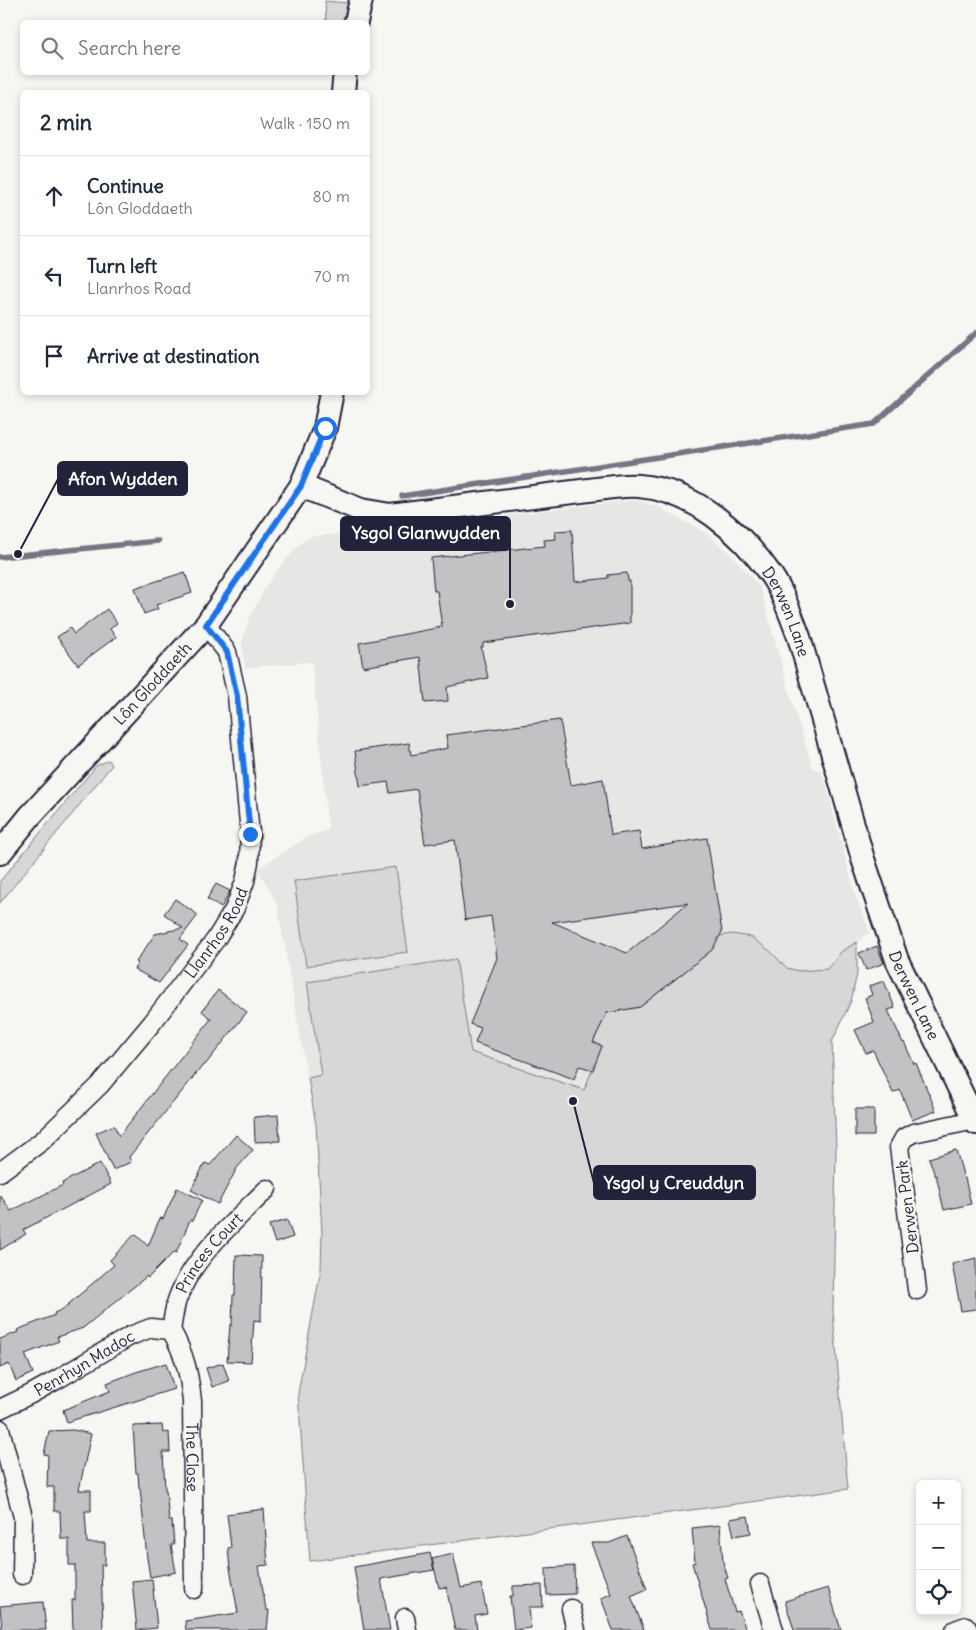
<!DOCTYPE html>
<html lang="en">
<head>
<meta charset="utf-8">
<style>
	:root { --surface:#fff; --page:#f2f2f3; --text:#1f2937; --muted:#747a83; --line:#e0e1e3 }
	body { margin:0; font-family:Delius,sans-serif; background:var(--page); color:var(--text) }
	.controls { position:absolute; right:15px; bottom:15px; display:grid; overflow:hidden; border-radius:8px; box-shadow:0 2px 8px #0003 }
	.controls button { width:45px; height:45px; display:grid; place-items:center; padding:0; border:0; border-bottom:1px solid var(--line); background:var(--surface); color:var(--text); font:25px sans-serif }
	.stop { position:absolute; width:15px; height:15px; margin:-11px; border:4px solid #1a73e8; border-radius:50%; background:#fff }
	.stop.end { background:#1a73e8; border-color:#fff; box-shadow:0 1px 5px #0008 }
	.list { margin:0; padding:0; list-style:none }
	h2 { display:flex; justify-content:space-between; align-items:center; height:65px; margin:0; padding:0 20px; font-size:21px }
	h2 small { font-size:16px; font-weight:400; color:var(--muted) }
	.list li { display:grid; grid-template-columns:32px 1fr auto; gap:15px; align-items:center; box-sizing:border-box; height:80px; padding:0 20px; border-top:1px solid var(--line) }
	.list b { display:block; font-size:19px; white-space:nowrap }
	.list p { margin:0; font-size:16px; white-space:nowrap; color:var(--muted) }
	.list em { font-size:16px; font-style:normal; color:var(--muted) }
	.icon { flex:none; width:28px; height:28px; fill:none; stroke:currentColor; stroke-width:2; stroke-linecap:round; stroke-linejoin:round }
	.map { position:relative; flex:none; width:976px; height:1630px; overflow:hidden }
	.search { position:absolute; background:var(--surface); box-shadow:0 2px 8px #0003; left:20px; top:20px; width:350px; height:55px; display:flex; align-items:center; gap:12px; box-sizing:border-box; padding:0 18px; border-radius:8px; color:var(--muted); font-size:19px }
	.panel { position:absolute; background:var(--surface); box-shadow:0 2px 8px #0003; left:20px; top:90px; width:350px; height:305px; border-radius:8px }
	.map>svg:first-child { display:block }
	.built { fill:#e6e6e4 }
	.green { fill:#d7d7d7; stroke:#7c7c89 }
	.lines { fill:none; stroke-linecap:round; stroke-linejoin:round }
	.stream { stroke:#757583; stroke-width:5.5 }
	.building { fill:#c2c2c4; stroke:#22223b; fill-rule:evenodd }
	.minor-casing { stroke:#22223b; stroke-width:21 }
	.tertiary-casing { stroke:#22223b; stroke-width:26 }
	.minor { stroke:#f6f6f2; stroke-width:18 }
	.tertiary { stroke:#f6f6f2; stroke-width:22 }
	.route { stroke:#1a73e8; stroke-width:6 }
	.labels { text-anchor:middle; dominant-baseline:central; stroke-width:5; stroke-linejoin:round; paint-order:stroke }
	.street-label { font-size:16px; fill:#22223b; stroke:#f6f6f2 }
	.leader { fill:none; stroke:#22223b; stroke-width:2 }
	.callout-dot { fill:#22223b; stroke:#f6f6f2; stroke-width:2 }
	.callout { fill:#22223b; stroke:#22223b; stroke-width:2 }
	.callout-label { font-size:18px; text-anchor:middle; font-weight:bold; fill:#fff }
</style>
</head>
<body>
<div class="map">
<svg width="976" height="1630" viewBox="0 0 976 1630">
	<rect width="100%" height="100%" fill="#f6f6f2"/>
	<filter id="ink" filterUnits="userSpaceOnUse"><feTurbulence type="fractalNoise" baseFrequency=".02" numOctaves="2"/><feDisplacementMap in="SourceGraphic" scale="10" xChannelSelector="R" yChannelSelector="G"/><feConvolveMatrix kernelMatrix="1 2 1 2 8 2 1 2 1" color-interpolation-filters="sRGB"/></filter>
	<g filter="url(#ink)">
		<path class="built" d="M634,500l23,6 49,27 23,19 31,35 33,118 20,63 8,3 5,13 29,110 15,38 -13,10v32l-6,27 -19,41 4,107 -3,163 15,177 -538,72 -12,-168 23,-124 1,-36 -6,-108 -39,-221 -19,-35 49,-32 21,-7 -16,-168 -67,6 -3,-26 6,-21 18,-35 14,-19 21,-24 12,-7 93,-7 142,-19z"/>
		<path class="green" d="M325,1l23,2 -6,19h-16z
			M109,760l3,5 -112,138v-22l96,-115z
			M396,867l12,85 -102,14 -12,-85z
			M732,934l19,3 19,14 17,17 12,3 28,-2 15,-18 15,-9v32l-6,27 -19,41 4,107 -3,163 15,177 -538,72 -12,-168 23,-124 1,-36 -6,-108 -8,-47 13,-3 -14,-93 149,-23 15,93 113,38 18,-44 -9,-4 14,-29 33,-6 72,-57 7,-14z"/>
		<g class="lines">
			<path class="stream" d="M402,496l472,-72 102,-91
				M0,557l158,-16"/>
		</g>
		<path class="building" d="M572,530l3,52 33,-4v-3l19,-2 1,8h2v42l-147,20v4h-2l7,31 -41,9 1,14 -23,2 -5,-46 -57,10 -4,-24 83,-16 -5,-36h-3l-3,-33 114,-12 -1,-6 12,-1 -1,-8z
			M185,572l7,21 -36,12 2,4 -14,5 -9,-26z
			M107,609l10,14 -7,6 6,8 -38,28 -21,-28 13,-9 4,6z
			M560,720l11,65 32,-6 8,56 28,-4 3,18 65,-11 15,94 -10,18 -72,57 -33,6 -14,29 9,4 -9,24 -14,-4 -5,13 -99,-36 6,-15 -11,-4 27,-66 -6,-42 -26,4 -10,-80 -30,4 -8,-55 -27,4 -2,-11 -28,4 -5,-35 54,-8 2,12 37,-7 -2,-13zM688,903l-61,50 -75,-31z
			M216,884l14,7 -9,17 -14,-9z
			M175,899l23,16 -18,24 8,6 -29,38 -25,-14 4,-6 -2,-1 19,-28 28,-6 -19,-14z
			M877,946l7,17 -18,7 -7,-17z
			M884,981l11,27 -7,2 15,33 1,-1 10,22 2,-1 20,48 -24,9 -12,-30 -7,3 -20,-43 -7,3 -11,-23 19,-8 -9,-24 7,-3 -3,-9z
			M218,990l29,22 -42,53 -1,-1 -75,93 2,5 -18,8 -17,-37 18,-8 5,11 92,-117 -9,-8z
			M855,1109h19v27h-19z
			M278,1115l2,26 -25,1 -1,-25z
			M236,1135l17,15 -16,18 -19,36 -27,-14 14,-27 5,2z
			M956,1150l8,28h1l6,26 -27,6 -8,-35 -1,1 -6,-18z
			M100,1163l11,21 -88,46 3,4 -26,16v-55l11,16 52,-26 -1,-2z
			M177,1188l25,12 -10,21 -2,-1 -14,33 -2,-1 -26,26 -1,-2 -64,52 -26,9 2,4 -34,13 8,19 -17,8 -7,-17 -9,4v-29l18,-7 -1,-2 38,-15 -1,-2 9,-4 51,-44 -4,-5 25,-26 13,12 12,-28 3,1z
			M287,1220l6,17 -18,6 -6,-18z
			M236,1255l26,1 -1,65 -7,-1 -3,42 -24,-1 3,-36h2l1,-30h2z
			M976,1258v51l-15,2 -9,-47z
			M166,1363l8,26 -107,33 -4,-12 47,-19 -3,-8 29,-11z
			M223,1363l6,18 -17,6 -6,-19z
			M162,1425l1,8 6,-1 1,20h-7l2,38h1l3,31h3l2,24h-3l5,27 -26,5 -3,-19 -7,-70h-1l-1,-15h-2l-3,-47z
			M73,1430l18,4 -12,56h12v21h-6l2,32h18v22h-4l2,65h-30l-1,-30h3v-35h-6v-26h-8l-1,-28h-6v-24h-7l1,-32 -4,-1 5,-23z
			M264,1509l4,56 -9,1 7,44h3l-2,20h-81l-1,-9 53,-8 -8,-45 -2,-20 3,-1 -4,-33z
			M748,1516l3,17 -17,3 -4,-17z
			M720,1525l3,37 5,16 -3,1 10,33 4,-1 7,19h-34l-20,-67 3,-1 -3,-34z
			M627,1536l20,53 -16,7 13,34h-31l-12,-32 10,-4 -20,-51h18z
			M430,1553l4,17 -53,9 9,51h-26l-10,-63z
			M453,1554l8,34 20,-4 6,30 -12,2 2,14h-22l-9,-43 -7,1 -7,-29z
			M574,1566l1,28 -28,1 -1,-27z
			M152,1579l5,49 -20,2 -5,-49z
			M542,1585l1,22h-14l2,21 -17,2 -4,-34h3v-10z
			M828,1588l13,42h-47l-9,-29z
			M43,1602l3,28h-44l-2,-24z"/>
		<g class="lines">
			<g class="minor-casing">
				<g id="minor">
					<path id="s1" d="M0,1172l42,-31 58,-56 52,-62 64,-84 19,-31 10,-27 4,-19 1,-28 -13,-138 -10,-44 -21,-27"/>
					<path d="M917,1290l-18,-143 5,-9 9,-5 62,-13"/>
					<path id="s2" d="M171,1330c14,25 18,43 21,71l2,188"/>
					<path id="s3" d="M171,1330c2,-10 3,-21 6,-30 15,-43 59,-80 90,-111"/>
					<path id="s4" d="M0,1409l31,-15 27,-15 72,-43 21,-8 20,2"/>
					<path d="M0,1429l23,88 -1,58"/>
					<path d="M760,1584l14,46"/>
					<path d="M571,1609l5,21"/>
					<path d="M405,1618l2,12"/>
					<path d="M955,1630l11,-4 2,4"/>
				</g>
			</g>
			<g class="tertiary-casing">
				<g id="tertiary">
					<path d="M356,22l5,-22"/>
					<path d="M343,92l2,-20"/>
					<path id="s5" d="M301,486l60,24 29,5 215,-27c11,-1 23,-3 34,-2 54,4 102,46 132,89 13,19 20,41 28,62l64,222 34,101 79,163"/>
					<path id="s6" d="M0,853l30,-37 176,-191 95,-139 24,-58 7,-36"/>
				</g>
			</g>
			<use href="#minor" class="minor"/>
			<use href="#tertiary" class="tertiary"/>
		</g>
	</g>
	<g class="lines" filter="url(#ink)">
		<path class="route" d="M250,834l-13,-138 -10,-44 -21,-27 95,-139 24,-58"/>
	</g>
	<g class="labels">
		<g class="street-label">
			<text stroke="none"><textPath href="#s5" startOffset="549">Derwen Lane</textPath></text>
			<text stroke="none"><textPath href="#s6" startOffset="228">Lôn Gloddaeth</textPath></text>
			<text stroke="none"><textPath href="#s1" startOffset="325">Llanrhos Road</textPath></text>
			<text stroke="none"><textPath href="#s5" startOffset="954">Derwen Lane</textPath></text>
			<text transform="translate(907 1207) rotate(-97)">Derwen Park</text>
			<text stroke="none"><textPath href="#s3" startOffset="88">Princes Court</textPath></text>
			<text stroke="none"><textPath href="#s4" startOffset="96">Penrhyn Madoc</textPath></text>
			<text stroke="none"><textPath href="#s2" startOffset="131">The Close</textPath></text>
		</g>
	</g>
	<path class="leader" d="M18 554L58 479M510 604L510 533M573 1101L594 1183"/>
	<g class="callout-dot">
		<circle cx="18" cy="554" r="5"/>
		<circle cx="510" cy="604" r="5"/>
		<circle cx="573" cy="1101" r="5"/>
	</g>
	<g class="callout">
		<rect x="58" y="462" width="129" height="33" rx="5"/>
		<rect x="341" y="517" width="169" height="33" rx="5"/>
		<rect x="594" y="1166" width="161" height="33" rx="5"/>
	</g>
	<g class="callout-label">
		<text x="123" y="485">Afon Wydden</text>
		<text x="426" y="539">Ysgol Glanwydden</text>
		<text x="674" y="1189">Ysgol y Creuddyn</text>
	</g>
</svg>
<div class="controls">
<button>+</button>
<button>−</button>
<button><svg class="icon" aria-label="locate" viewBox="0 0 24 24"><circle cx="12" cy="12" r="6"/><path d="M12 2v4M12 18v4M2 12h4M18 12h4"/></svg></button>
</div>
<div class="stop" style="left:325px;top:428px"></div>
<div class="stop end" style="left:250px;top:834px"></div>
<div class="search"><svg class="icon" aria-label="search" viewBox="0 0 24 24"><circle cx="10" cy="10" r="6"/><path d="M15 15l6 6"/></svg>Search here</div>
<section class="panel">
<h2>2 min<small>Walk · 150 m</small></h2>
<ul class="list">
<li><svg class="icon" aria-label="ahead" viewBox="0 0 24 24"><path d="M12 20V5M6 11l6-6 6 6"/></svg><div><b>Continue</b><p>Lôn Gloddaeth</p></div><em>80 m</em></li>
<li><svg class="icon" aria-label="left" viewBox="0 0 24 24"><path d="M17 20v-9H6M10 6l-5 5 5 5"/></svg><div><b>Turn left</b><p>Llanrhos Road</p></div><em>70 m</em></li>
<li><svg class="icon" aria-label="arrive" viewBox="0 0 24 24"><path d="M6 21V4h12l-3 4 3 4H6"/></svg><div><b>Arrive at destination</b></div></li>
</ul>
</section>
</div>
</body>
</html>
